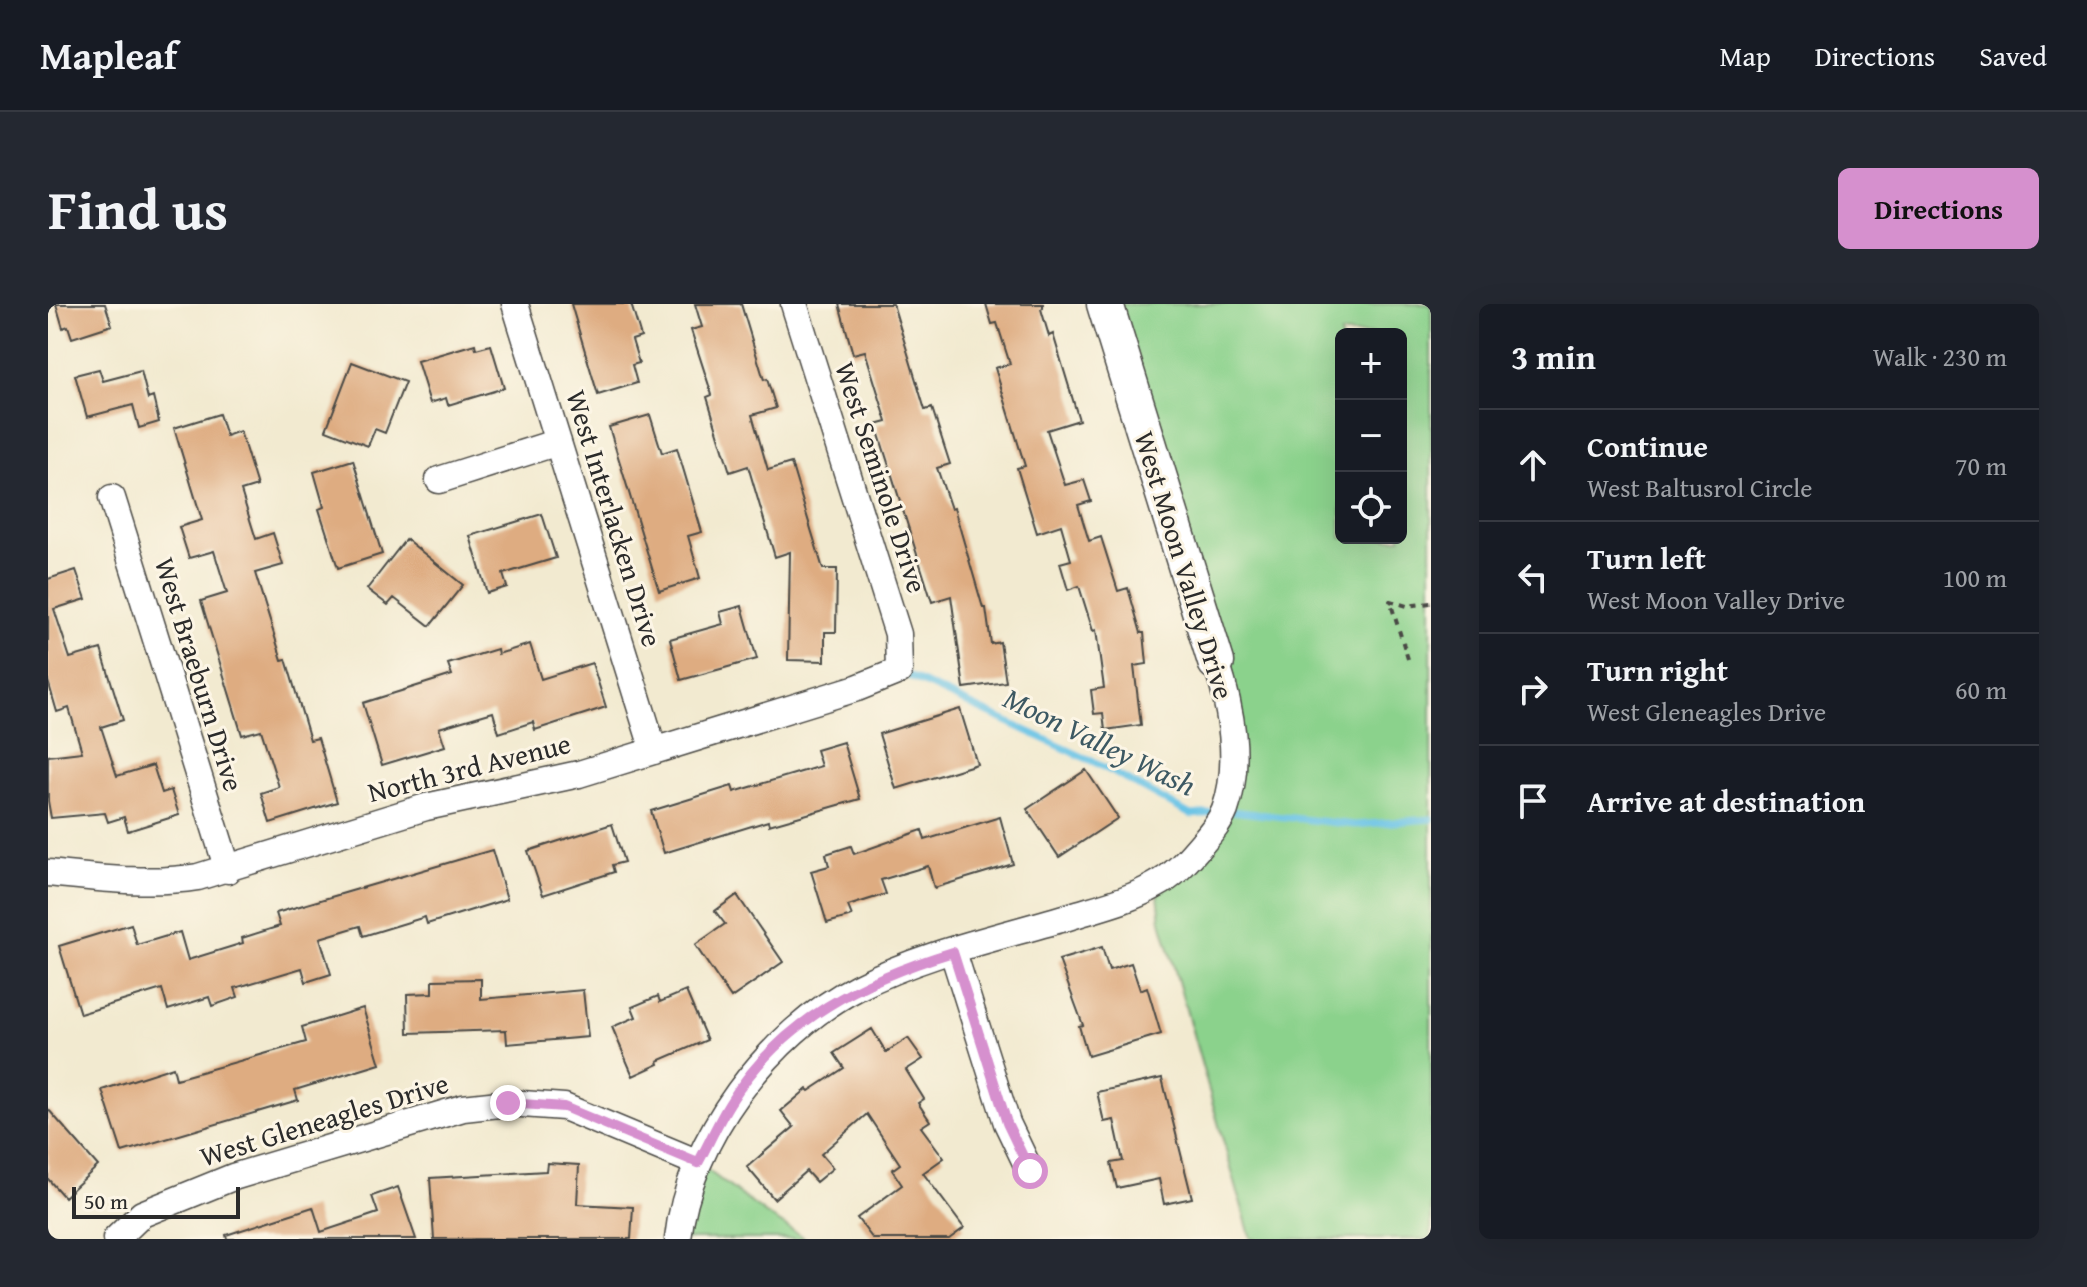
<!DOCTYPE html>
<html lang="en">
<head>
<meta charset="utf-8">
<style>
	:root { --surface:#171b24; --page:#242831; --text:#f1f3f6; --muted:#9ea1a6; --line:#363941; --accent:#d690ce }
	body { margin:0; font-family:"Gentium Book Plus",serif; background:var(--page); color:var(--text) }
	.controls { position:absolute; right:24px; top:24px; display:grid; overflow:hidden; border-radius:12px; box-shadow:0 8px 32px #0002 }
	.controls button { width:72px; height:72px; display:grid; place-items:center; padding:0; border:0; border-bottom:2px solid var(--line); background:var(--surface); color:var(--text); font:40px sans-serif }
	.scale { position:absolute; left:24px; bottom:20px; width:168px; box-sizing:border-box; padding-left:8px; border:4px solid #2b2b2b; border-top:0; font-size:22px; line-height:28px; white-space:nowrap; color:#2b2b2b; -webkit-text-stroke:6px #fcf5e5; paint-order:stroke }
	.stop { position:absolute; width:24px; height:24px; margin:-18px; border:6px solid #d690ce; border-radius:50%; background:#fff }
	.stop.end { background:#d690ce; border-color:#fff; box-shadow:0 2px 8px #0008 }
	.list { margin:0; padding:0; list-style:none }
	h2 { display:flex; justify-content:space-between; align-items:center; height:104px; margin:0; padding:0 32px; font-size:34px }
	h2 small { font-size:26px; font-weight:400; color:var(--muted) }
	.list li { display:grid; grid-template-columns:52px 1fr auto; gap:24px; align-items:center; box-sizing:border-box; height:112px; padding:0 32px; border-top:2px solid var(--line) }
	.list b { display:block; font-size:30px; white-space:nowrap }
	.list p { margin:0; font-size:26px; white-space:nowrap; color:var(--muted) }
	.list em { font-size:26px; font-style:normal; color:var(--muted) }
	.icon { flex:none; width:44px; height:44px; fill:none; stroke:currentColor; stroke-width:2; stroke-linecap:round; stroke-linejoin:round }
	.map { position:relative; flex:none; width:1383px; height:935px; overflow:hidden; border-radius:12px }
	header { display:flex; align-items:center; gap:48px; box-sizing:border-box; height:112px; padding:0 40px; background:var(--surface); border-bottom:2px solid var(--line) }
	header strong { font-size:38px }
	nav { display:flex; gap:44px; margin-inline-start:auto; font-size:28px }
	.intro { display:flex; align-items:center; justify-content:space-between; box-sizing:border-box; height:192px; padding:0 48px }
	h1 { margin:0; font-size:56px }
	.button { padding:20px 36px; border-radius:12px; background:var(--accent); color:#111; font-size:28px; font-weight:700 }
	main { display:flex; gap:48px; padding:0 48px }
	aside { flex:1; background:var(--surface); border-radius:12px; box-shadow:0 8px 32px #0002 }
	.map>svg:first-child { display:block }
	.green { fill:#8bd28c; stroke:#5b7e5c; stroke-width:2; fill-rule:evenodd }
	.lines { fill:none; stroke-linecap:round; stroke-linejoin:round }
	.stream { stroke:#68c3e6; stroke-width:7 }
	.building { fill:#deac81 }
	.street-casing { stroke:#494844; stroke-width:29 }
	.secondary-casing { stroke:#494844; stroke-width:39 }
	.path { stroke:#494844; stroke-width:4; stroke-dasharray:6 6; stroke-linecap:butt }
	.street { stroke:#fff; stroke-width:26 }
	.secondary { stroke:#fff; stroke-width:36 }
	.route { stroke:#d690ce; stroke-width:10 }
	.labels { text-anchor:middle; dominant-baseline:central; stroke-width:6; stroke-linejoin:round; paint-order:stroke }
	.street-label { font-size:28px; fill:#2b2b2b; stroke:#fcf5e5 }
	.water-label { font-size:30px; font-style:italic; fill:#3d5963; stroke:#fcf5e5 }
</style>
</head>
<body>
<header>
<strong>Mapleaf</strong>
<nav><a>Map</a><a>Directions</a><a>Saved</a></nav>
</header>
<div class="intro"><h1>Find us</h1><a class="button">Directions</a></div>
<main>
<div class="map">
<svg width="1383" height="935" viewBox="0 0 1383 935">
	<rect width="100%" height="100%" fill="#fcf5e5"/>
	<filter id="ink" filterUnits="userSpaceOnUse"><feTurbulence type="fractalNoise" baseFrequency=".0125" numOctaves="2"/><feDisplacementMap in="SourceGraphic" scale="16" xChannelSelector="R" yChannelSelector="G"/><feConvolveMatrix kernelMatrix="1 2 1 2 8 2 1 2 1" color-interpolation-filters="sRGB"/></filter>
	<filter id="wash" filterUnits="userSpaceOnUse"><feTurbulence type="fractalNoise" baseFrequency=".006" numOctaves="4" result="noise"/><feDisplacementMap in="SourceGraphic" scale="32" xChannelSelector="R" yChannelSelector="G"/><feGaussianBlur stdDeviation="1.8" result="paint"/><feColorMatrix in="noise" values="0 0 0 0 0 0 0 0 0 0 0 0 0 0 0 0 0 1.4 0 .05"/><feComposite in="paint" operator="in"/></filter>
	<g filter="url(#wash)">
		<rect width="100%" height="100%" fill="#f2ead0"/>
		<path class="green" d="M1057,0h326v935h-180l-90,-318 -4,-36 58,-57 17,-99zM1293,30h60v204h-60z
			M650,859l68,51 40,25h-128z"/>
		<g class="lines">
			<path class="stream" d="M856,370l190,88 97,53 24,-2
				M1183,507l124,14 76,-6"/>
		</g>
		<g id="blocks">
			<path class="building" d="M8,0h49l7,21 -40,13 -4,-12 -5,2z
				M523,0h60l10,33 -9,3 7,23 -7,2 5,18 -39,12z
				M647,0h46l23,76 3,-1 9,29 -24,7 16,55 23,-7 32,106h14l-1,63h-11v29l-37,-1 2,-108 -15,5 -27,-91 -18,6 -23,-75 5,-2 -21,-65 11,-3z
				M791,0h54l32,106 7,-2 18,56 -13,4 14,41 3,-1 29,100h3l5,36 9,-2 6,40 -42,6 -13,-92 -19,6 -56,-177 11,-3 -22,-71 -12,3z
				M938,0h57v4l-2,1 8,27 4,-2 26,86 -32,10 18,55 19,-5 7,21 -13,4 11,36 12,-4 17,54 10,-3 13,45h3l3,31 -13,2 7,59 -36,5 -2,-17 -9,1 -3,-24 13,-2 -8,-58 -3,1 -14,-45 -11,4 -8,-27 11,-3 -10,-35 -24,8 -20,-65 8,-2 -30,-98 15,-4 -13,-41 -5,1z
				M427,40l1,5 15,-4 13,43 -56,17 -2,-7 -16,5 -13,-42z
				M304,58l53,20 -20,51 -10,-4 -7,17 -42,-16z
				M51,65l4,12 38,-10 7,28 5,-2 6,25 -20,6 -6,-23 -46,12 -12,-42z
				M171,110l7,22 14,-5 17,55 -16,5 15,48 17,-6 10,32 -28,8 27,87 4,-1 24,81 8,-2 19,64 -67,21 -9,-30 18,-6 -18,-57 -19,5 -41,-134 26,-8 -13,-42 -25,7 -10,-31 23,-7 -28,-92z
				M602,111l12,38 15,-5 25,84 -14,4 12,42 -41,13 -50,-164z
				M305,156l29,94 -44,14 -19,-59 5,-2 -10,-35z
				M494,210l14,44 -53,16 4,13 -20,6 -17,-57z
				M358,235l57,46 -33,41 -36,-28 -6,7 -21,-16z
				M28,266l10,29 -32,10 16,49 31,-9 22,71 -22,7 16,49 36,-11 9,28 9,-3 8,25 -51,16 -4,-14 -16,5 -3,-9 -54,5 -3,-17v-45l34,-4 -13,-44 -12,4 -9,-31v-102z
				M694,302l15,53 -76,21 -11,-41 53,-15 -3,-12z
				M482,340l11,35 51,-16 14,44 -71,23 -2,-8 -34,11 -6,-21 -54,16 6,18 -63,19 -19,-62 89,-28 -4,-11 49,-15 1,5z
				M912,405l17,55 -81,25 -17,-55z
				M795,438l17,57 -91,26 -1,-4 -104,32 -13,-42 81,-25 2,6 87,-26 -5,-16z
				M1038,466l32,48 -59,39 -32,-48z
				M952,513l13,47 -79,24 -6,-22 -47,14 5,14 -38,12 4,10 -25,7 -16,-52 18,-5 -3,-12 25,-8 3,8 68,-24 3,10z
				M564,520l12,38 -12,3 2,7 -71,23 -15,-44z
				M444,546l15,49 -80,25 -2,-7 -62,19 -3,-10 -40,12 11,36 -25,8 -4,-14 -67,20 3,9 -26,9 -3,-9 -41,13 -6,-21 -82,25 -21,-68 72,-22 6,21 43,-13 8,28 55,-17 -1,-5 38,-12 -4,-13z
				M689,591l46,67 -52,36 -36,-53 30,-21 -10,-13z
				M1054,643l7,23 22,-7 9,27 7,-3 14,47 -73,22 -9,-30 4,-1 -24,-65z
				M433,675v20l102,-9 5,47 -81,7 -1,-14 -98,3 -1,-39 26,-1v-13z
				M638,687l21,49 -49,21 1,3 -26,12 -21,-49 24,-10 -4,-10 26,-11 2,6z
				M315,704l17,56 -85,26 3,10 -176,52 -20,-62 71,-23 3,12 130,-37 -4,-15z
				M824,725l14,23 22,-14 15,21 -17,11 18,29 -6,4 12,18 -9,6 23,31 -21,15 41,55 -15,11h-76l-16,-21 45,-33 -10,-15 8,-6 -33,-50 -46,40 12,14 -17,14 -10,-11 -32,28 -27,-32 47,-40 -13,-16 26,-22 2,2 35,-23 -10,-15z
				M1114,774l30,120 -28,6 -5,-25 -42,9 -6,-25 12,-2 -9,-41 -10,2 -7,-30z
				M0,805l50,57 -34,31 -16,-18z
				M499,859l32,2 -2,39 56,3 -2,32h-197l-4,-61 116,-7z
				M350,883l18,52h-189l-1,-4 87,-28 8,25 57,-19 -6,-17z"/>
		</g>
	</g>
	<g filter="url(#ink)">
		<use href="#blocks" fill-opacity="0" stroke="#494844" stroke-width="2"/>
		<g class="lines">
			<g class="street-casing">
				<path id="street" d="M467,0l139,447
					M391,176l119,-38
					M64,194l116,372
					M0,569c50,5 100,12 150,4l228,-70 153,-33 278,-86 42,-17 -1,-37 -104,-330
					M905,648l54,171 23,48
					M68,935l26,-25 91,-37 230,-69 45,-5 56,4 134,56
					M630,935c10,-100 92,-207 180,-252 66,-34 143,-50 213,-71 29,-9 59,-16 85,-31 17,-9 29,-22 41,-36 10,-12 22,-24 28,-39 17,-48 6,-102 -9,-148"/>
			</g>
			<g class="secondary-casing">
				<path id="secondary" d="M1057,0l111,358"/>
			</g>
			<path class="path" d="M1360,355l-18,-58 17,5 24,-3"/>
			<use href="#street" class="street"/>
			<use href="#secondary" class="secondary"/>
		</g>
	</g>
	<g class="lines" filter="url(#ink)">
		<path class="route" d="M460,799l56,4 134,56c11,-20 20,-41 32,-60 51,-83 134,-124 223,-151l54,171 23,48"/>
	</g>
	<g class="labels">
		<g class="street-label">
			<text transform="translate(834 173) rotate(72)">West Seminole Drive</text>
			<text transform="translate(567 214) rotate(73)">West Interlacken Drive</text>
			<text transform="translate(1137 261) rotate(73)">West Moon Valley Drive</text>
			<text transform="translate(152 370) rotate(73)">West Braeburn Drive</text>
			<text transform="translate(421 463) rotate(-14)">North 3rd Avenue</text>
			<text transform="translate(276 815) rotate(-17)">West Gleneagles Drive</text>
		</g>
		<g class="water-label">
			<text transform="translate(1052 437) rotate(26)">Moon Valley Wash</text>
		</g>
	</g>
</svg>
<div class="controls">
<button>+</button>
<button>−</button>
<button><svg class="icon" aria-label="locate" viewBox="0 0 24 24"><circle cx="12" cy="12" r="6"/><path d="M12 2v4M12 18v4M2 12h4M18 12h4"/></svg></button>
</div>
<div class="scale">50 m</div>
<div class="stop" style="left:982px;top:867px"></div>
<div class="stop end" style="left:460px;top:799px"></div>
</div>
<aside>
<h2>3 min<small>Walk · 230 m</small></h2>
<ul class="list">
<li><svg class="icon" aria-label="ahead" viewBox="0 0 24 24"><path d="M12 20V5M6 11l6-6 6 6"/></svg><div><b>Continue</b><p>West Baltusrol Circle</p></div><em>70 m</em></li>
<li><svg class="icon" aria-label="left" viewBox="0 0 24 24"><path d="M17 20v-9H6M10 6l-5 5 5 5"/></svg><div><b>Turn left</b><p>West Moon Valley Drive</p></div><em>100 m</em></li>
<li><svg class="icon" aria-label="right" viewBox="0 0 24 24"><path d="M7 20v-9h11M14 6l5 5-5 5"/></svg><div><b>Turn right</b><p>West Gleneagles Drive</p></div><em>60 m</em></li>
<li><svg class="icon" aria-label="arrive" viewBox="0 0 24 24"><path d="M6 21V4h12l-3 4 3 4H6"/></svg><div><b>Arrive at destination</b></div></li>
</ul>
</aside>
</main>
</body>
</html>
